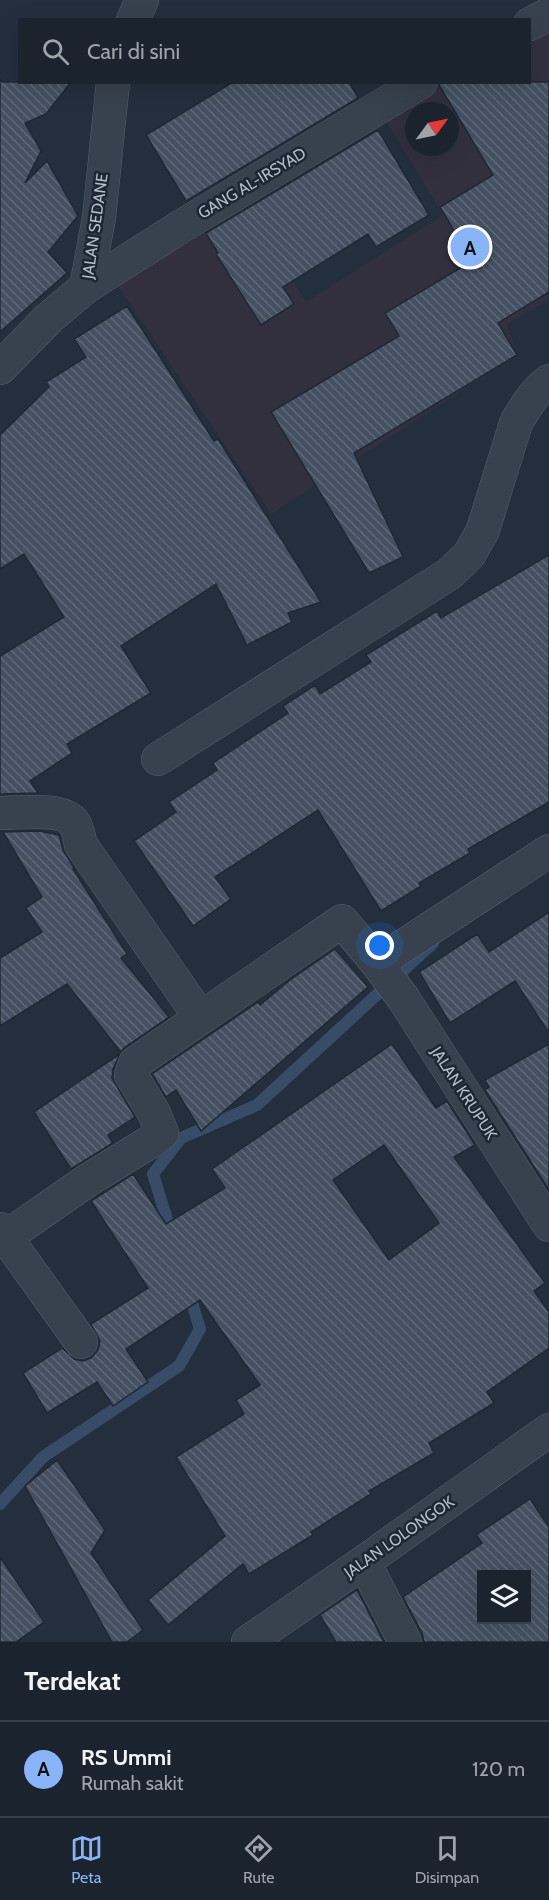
<!DOCTYPE html>
<html lang="id">
<head>
<meta charset="utf-8">
<style>
	:root { --surface:#1b232e; --page:#282f3a; --text:#f1f3f6; --muted:#a0a4aa; --line:#39404a; --accent:#8ab4f8 }
	body { margin:0; font-family:Cabin,sans-serif; background:var(--page); color:var(--text) }
	.controls { position:absolute; right:18px; bottom:18px; display:grid; overflow:hidden; border-radius:0px; box-shadow:0 6px 24px #0002 }
	.controls button { width:54px; height:54px; display:grid; place-items:center; padding:0; border:0; border-bottom:2px solid var(--line); background:var(--surface); color:var(--text); font:30px sans-serif }
	.compass { position:absolute; left:405px; top:102px; width:54px; height:54px; border-radius:50%; background:var(--surface); box-shadow:0 6px 24px #0002; rotate:57deg }
	.you { position:absolute; left:380px; top:946px; width:21px; height:21px; margin:-15px; border:4px solid #fff; border-radius:50%; background:#1a73e8; box-shadow:0 0 0 9px #1a73e833 }
	.badge { display:grid; place-items:center; width:39px; height:39px; border-radius:50%; background:var(--accent); color:#111; font-size:20px; font-weight:700 }
	.pin { position:absolute; translate:-50% -50%; border:3px solid #fff; box-shadow:0 2px 6px #0006 }
	.list { margin:0; padding:0; list-style:none }
	h2 { display:flex; justify-content:space-between; align-items:center; height:78px; margin:0; padding:0 24px; font-size:26px }
	h2 small { font-size:20px; font-weight:400; color:var(--muted) }
	.list li { display:grid; grid-template-columns:39px 1fr auto; gap:18px; align-items:center; box-sizing:border-box; height:96px; padding:0 24px; border-top:2px solid var(--line) }
	.list b { display:block; font-size:22px; white-space:nowrap }
	.list p { margin:0; font-size:20px; white-space:nowrap; color:var(--muted) }
	.list em { font-size:20px; font-style:normal; color:var(--muted) }
	.icon { flex:none; width:33px; height:33px; fill:none; stroke:currentColor; stroke-width:2; stroke-linecap:round; stroke-linejoin:round }
	.map { position:relative; flex:none; width:549px; height:1642px; overflow:hidden }
	.search { position:absolute; background:var(--surface); box-shadow:0 6px 24px #0002; left:18px; right:18px; top:18px; height:66px; display:flex; align-items:center; gap:15px; box-sizing:border-box; padding:0 21px; border-radius:0px; color:var(--muted); font-size:22px }
	.sheet { height:174px; background:var(--surface) }
	nav { display:flex; justify-content:space-around; align-items:center; box-sizing:border-box; height:84px; border-top:2px solid var(--line); background:var(--surface); font-size:16px; color:var(--muted) }
	nav a { display:grid; justify-items:center; gap:3px }
	nav .on { color:var(--accent) }
	.map>svg:first-child { display:block }
	.medical { fill:#32303f; fill-rule:evenodd }
	.lines { fill:none; stroke-linecap:round; stroke-linejoin:round }
	.stream { stroke:#394c67; stroke-width:12 }
	.building { fill:url(#building-back-hatch); stroke:#1f2835; stroke-width:1.5; fill-rule:evenodd }
	.minor-casing { stroke:#565f6c; stroke-width:34 }
	.minor { stroke:#38414e; stroke-width:33 }
	.labels { text-anchor:middle; dominant-baseline:central; stroke-width:5; stroke-linejoin:round; paint-order:stroke }
	.street-label { font-size:16px; fill:#b4bcc9; stroke:#1d2633 }
</style>
</head>
<body>
<div class="map">
<svg width="549" height="1642" viewBox="0 0 549 1642">
	<defs>
		<pattern id="building-back-hatch" width="6" height="6" patternUnits="userSpaceOnUse" patternTransform="scale(1.5)"><rect width="6" height="6" fill="#455162"/><path d="M-1 5l2 2M0 0l6 6M5-1l2 2" fill="none" stroke="#5d6877"/></pattern>
	</defs>
	<rect width="100%" height="100%" fill="#242f3e"/>
	<path class="medical" d="M549,25v275l-42,24 10,31 -246,159 -157,-234 125,-80 67,102 137,-87 -58,-96 64,-36 81,-1v-46zM414,111h36v36h-36z"/>
	<g class="lines">
		<path class="stream" d="M173,1239l-20,-65 28,-36 76,-33 176,-162
			M0,1504l43,-47 136,-91 21,-37 -12,-39"/>
	</g>
	<path class="building" d="M0,79l2,3h69l-25,32 -21,9 16,28 -16,32 22,-22 31,55 -30,36 19,21 -67,59z
		M233,82h116l9,16 -172,103 -40,-66z
		M440,82h109v210l-51,31 19,32 -163,98 49,104 -34,16 -98,-161 128,-76 -14,-23 87,-52 -32,-54 53,-32 -54,-90z
		M378,130l51,85 -53,32 -8,-13 -85,53 11,17 -33,21 -45,-71 2,-1 -12,-20z
		M127,306l87,135 4,-2 103,163 -33,11 4,9 -45,23 -31,-61 -95,62 30,47 -84,51 5,9 -42,28 8,12 -38,1v-138l64,-39 -40,-63 -24,15v-134l49,-48 -3,-5 40,-25 -12,-18z
		M549,555v247l-81,47 2,4 -51,30 2,3 -40,25 -63,-101 -103,67 16,22 -38,27 -59,-85 42,-29 -7,-10 48,-32 -4,-7 75,-50 -5,-7 32,-21 5,9 51,-32 -5,-7 71,-44 4,7z
		M39,831l20,4 4,15 11,18 -1,1 54,85 -6,4 48,59 -45,31 -3,4 -54,-68 -67,42v-68l42,-26 -16,-24 16,-11 -39,-65z
		M549,912v121l-34,-52 -65,42 -31,-51 58,-38 12,18z
		M335,949l33,38 -167,144 -25,-41 -10,7 -14,-23 106,-72 2,3 30,-25z
		M392,1044l44,64 11,-7 28,44 -21,12 91,126 -11,8 15,21v36l-62,44 7,11 -65,40 5,10 -65,38 2,3 -60,38 2,3 -64,39 -6,-10 -75,61 -20,-25 77,-64 -49,-79 68,-43 -8,-14 24,-15 -60,-85 -74,49 22,33 -35,24 -16,-24 -50,31 -24,-40 39,-25 12,11 9,2 8,-3 7,-8 2,-9 -9,-17 57,-36 -57,-87 42,-27 33,50 59,-36 -13,-19zM384,1145l55,78 -50,37 -56,-80z
		M549,1044v146l-64,-100 4,-3 -4,-7z
		M120,1054l-7,15 -1,9 23,39 -27,18 5,8 -42,26 -37,-57z
		M57,1460l48,70 -14,23 52,77 -16,12h-15l-87,-156z
		M530,1499l19,28v115h-125l-2,-9 -19,-36 79,-54 -6,-8zM482,1575h44v45h-44z
		M0,1557l44,65 -28,20h-16z
		M357,1590l27,52h-48l-16,-27z"/>
	<g class="lines">
		<g class="minor-casing">
			<path id="minor" d="M133,20l9,-20
				M530,24l19,-10
				M86,287l94,-60 241,-145
				M0,368l49,-50 37,-31 13,-69 14,-136
				M158,759l291,-185 20,-19 14,-25 33,-107c8,-14 19,-33 33,-42
				M0,813c17,0 63,-6 74,10 4,5 5,15 7,22l119,172
				M377,963l172,-112
				M0,1229l81,113
				M6,1237l82,-57 62,-38 12,-9 -8,-20 -23,-38 4,-12 207,-142 35,42 26,35 146,227
				M364,1562l41,80
				M248,1642l116,-80 185,-132"/>
		</g>
		<use href="#minor" class="minor"/>
	</g>
	<g class="labels">
		<g class="street-label">
			<text transform="translate(252 183) rotate(-31)">GANG AL-IRSYAD</text>
			<text transform="translate(95 226) rotate(-82)">JALAN SEDANE</text>
			<text transform="translate(464 1093) rotate(57)">JALAN KRUPUK</text>
			<text transform="translate(399 1537) rotate(-35)">JALAN LOLONGOK</text>
		</g>
	</g>
</svg>
<div class="controls">
<button><svg class="icon" aria-label="layers" viewBox="0 0 24 24"><path d="M12 4l9 5-9 5-9-5zM3 14l9 5 9-5"/></svg></button>
</div>
<svg class="compass" viewBox="-18 -18 36 36"><path d="M0-13l5 13h-10z" fill="#e53935"/><path d="M0 13l5-13h-10z" fill="#a0a4aa"/></svg>
<div class="you"></div>
<div class="pin badge" style="left:470px;top:247px">A</div>
<div class="search"><svg class="icon" aria-label="search" viewBox="0 0 24 24"><circle cx="10" cy="10" r="6"/><path d="M15 15l6 6"/></svg>Cari di sini</div>
</div>
<section class="sheet">
<h2>Terdekat<small></small></h2>
<ul class="list">
<li><span class="badge">A</span><div><b>RS Ummi</b><p>Rumah sakit</p></div><em>120 m</em></li>
</ul>
</section>
<nav>
<a class="on"><svg class="icon" aria-label="map" viewBox="0 0 24 24"><path d="M3 6l6-2 6 2 6-2v14l-6 2-6-2-6 2zM9 4v14M15 6v14"/></svg>Peta</a>
<a><svg class="icon" aria-label="directions" viewBox="0 0 24 24"><path d="M12 3l9 9-9 9-9-9zM9 14v-3h6M13 9l2 2-2 2"/></svg>Rute</a>
<a><svg class="icon" aria-label="saved" viewBox="0 0 24 24"><path d="M7 4h10v16l-5-4-5 4z"/></svg>Disimpan</a>
</nav>
</body>
</html>
